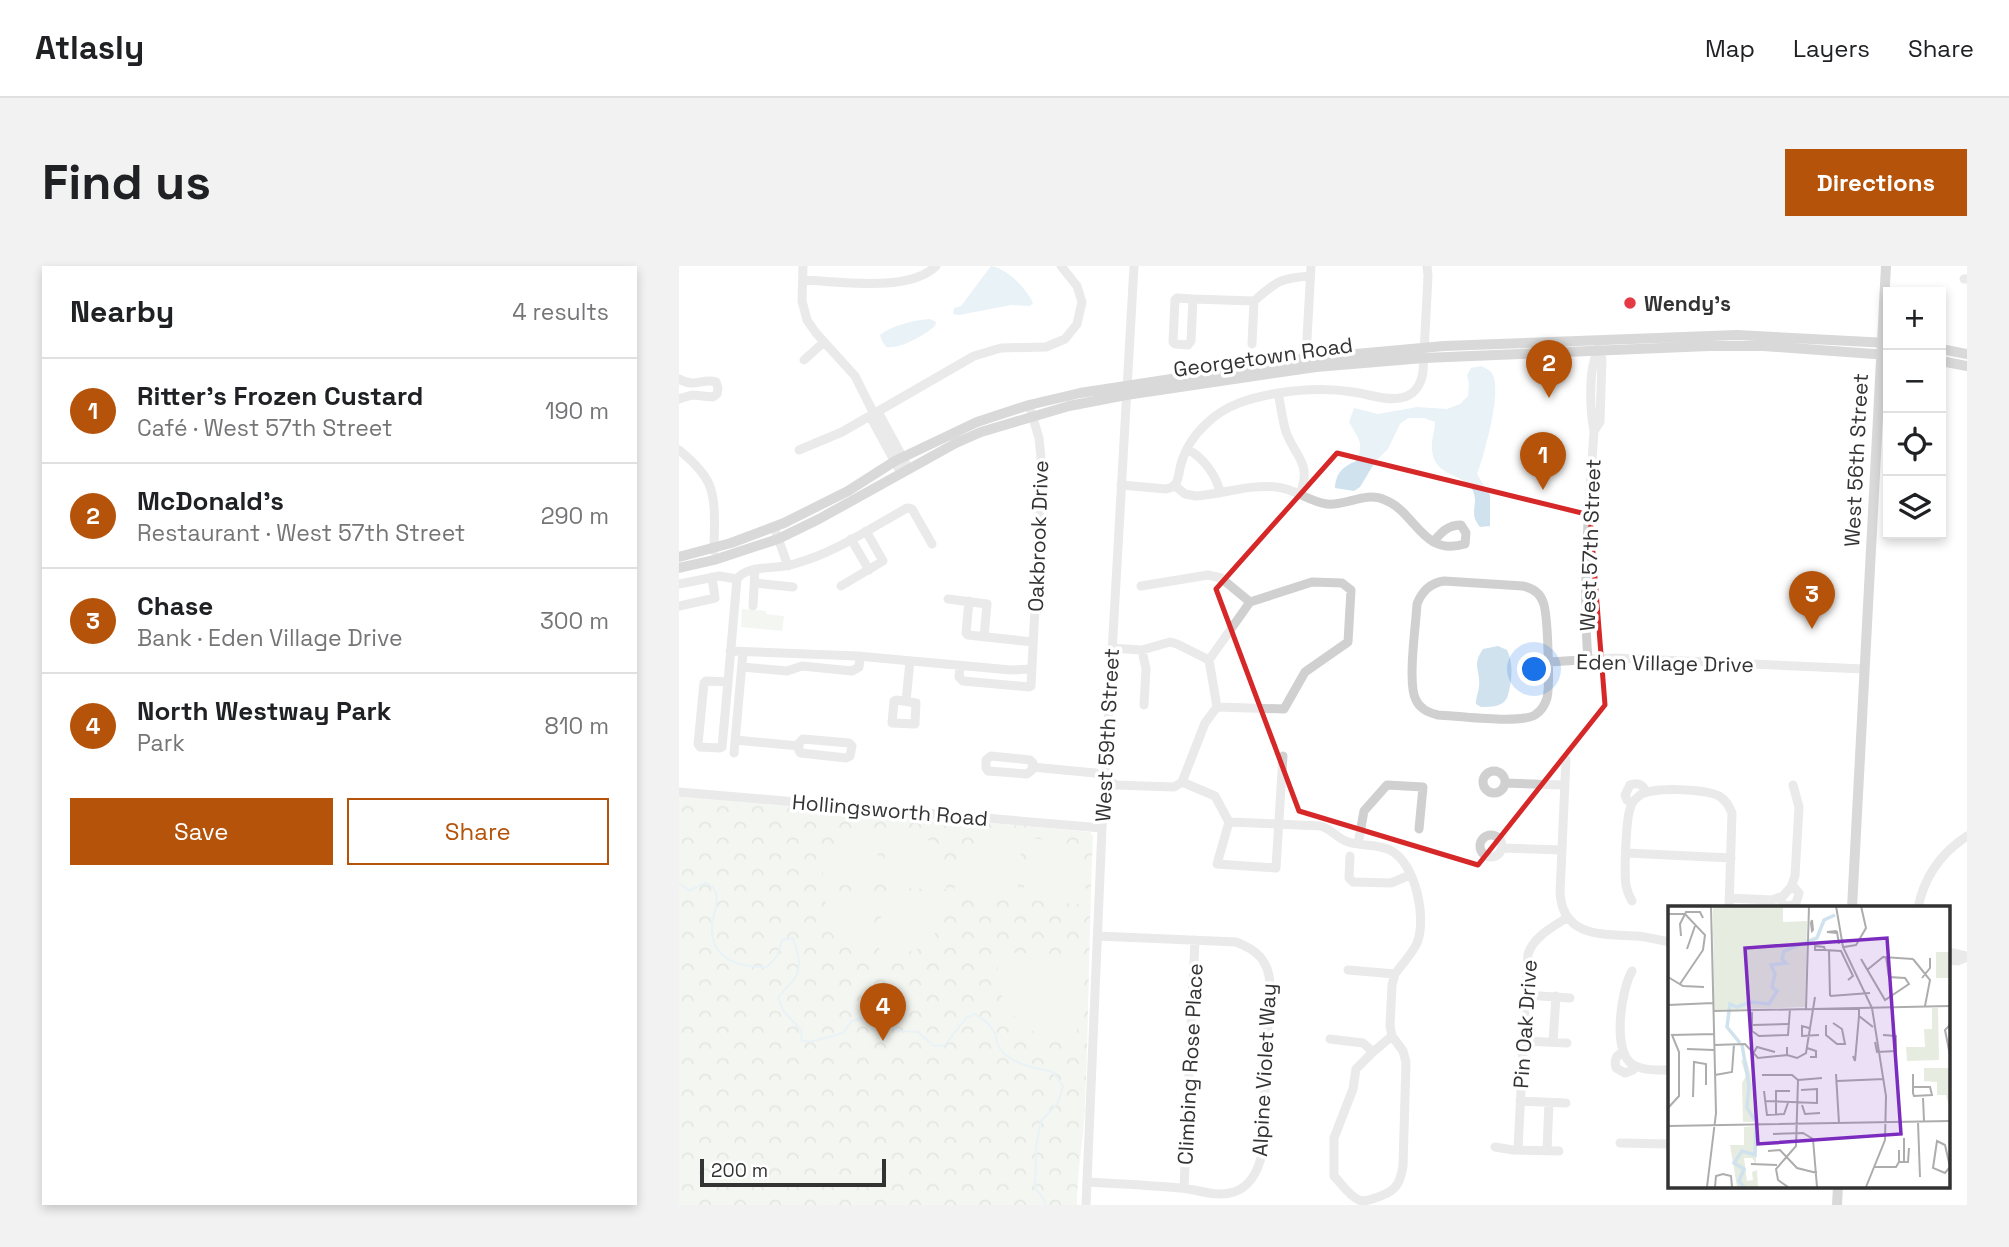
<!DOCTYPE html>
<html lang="en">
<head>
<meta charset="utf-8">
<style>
	:root { --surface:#fff; --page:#f2f2f2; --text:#202124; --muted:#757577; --line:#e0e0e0; --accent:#b45309 }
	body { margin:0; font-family:"Space Grotesk",sans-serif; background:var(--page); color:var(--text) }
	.controls { position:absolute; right:21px; top:21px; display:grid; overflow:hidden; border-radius:0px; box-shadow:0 4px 10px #0003 }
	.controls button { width:63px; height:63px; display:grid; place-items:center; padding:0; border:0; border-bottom:2px solid var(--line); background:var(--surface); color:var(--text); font:35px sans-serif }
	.scale { position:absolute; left:21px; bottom:18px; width:186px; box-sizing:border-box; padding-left:7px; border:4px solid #333; border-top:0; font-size:19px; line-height:24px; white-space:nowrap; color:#333; -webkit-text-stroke:5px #fff; paint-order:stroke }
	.you { position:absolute; left:856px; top:404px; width:24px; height:24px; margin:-18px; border:5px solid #fff; border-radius:50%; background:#1a73e8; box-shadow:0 0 0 10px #1a73e833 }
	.badge { display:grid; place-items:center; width:46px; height:46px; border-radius:50%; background:var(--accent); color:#fff; font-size:23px; font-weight:700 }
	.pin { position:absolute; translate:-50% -58px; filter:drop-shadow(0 2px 4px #0008) }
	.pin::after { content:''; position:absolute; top:37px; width:24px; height:21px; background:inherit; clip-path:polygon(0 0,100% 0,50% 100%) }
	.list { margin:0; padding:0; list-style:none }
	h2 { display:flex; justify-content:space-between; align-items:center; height:91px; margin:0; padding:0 28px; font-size:30px }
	h2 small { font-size:23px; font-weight:400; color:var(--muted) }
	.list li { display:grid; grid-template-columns:46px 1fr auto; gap:21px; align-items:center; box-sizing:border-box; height:105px; padding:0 28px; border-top:2px solid var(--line) }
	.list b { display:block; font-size:26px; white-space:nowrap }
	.list p { margin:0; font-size:23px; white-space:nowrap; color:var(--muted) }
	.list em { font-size:23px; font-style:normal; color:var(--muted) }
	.actions { display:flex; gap:14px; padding:21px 28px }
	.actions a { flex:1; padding:16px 0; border:2px solid var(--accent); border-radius:0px; text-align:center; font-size:24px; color:var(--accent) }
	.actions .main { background:var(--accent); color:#fff }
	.icon { flex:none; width:38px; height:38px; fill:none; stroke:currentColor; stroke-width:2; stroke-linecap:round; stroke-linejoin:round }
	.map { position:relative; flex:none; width:1288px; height:939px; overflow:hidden; border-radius:0px }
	header { display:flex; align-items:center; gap:42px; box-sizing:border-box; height:98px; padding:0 35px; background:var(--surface); border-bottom:2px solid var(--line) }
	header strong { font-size:33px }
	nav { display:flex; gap:38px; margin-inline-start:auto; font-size:24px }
	.intro { display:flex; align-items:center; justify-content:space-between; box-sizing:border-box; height:168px; padding:0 42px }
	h1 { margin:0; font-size:49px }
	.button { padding:18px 32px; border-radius:0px; background:var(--accent); color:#fff; font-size:24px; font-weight:700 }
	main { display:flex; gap:42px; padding:0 42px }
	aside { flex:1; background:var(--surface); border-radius:0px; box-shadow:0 4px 10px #0003 }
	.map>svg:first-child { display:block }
	.park { fill:url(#park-crowns) }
	.pitch { fill:#e6ecdf }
	.water { fill:#cfe2ee }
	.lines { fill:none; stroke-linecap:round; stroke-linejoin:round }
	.stream { stroke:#cfe2ee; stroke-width:2 }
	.minor { stroke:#d0d0d0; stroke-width:9 }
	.major { stroke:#ababab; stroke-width:10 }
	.marked { fill:none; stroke:#d62828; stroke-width:5; stroke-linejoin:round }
	.poi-dot { fill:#e63946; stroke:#fff; stroke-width:2.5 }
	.labels { text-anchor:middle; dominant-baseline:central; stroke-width:7; stroke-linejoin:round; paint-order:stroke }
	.poi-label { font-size:21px; font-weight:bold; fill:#333; stroke:#fff; text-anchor:start }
	.street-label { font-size:21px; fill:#333; stroke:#fff }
	.inset-river { fill:none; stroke:#cfe2ee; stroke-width:3.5 }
	.inset-road { fill:none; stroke:#adadad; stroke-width:2 }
	.view { fill:#7b2cbf; fill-opacity:0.15; stroke:#7b2cbf; stroke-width:3.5 }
	.inset-edge { fill:none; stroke:#333; stroke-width:3.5 }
</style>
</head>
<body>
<header>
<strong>Atlasly</strong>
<nav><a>Map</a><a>Layers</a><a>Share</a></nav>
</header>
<div class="intro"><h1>Find us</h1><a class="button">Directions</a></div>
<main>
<aside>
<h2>Nearby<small>4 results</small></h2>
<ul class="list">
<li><span class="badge">1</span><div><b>Ritter's Frozen Custard</b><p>Café · West 57th Street</p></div><em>190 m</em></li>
<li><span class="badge">2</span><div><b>McDonald's</b><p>Restaurant · West 57th Street</p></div><em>290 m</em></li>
<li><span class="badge">3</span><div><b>Chase</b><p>Bank · Eden Village Drive</p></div><em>300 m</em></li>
<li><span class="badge">4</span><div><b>North Westway Park</b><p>Park</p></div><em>810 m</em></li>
</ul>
<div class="actions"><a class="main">Save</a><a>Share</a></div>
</aside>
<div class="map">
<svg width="1288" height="939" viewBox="0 0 1288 939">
	<defs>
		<pattern id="park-crowns" width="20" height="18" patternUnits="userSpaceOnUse" patternTransform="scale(1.75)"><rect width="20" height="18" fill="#e6ecdf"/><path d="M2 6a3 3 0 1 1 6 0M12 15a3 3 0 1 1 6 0" fill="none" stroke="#c6cbc0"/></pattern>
	</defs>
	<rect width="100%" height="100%" fill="#fff"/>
	<path class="park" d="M0,529l411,37 3,4c-4,90 -4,178 -8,268 -1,34 -8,67 -8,101h-398z"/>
	<path class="pitch" d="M63,343l24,2v3l18,2 -2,15 -41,-4z
		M207,559c28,2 57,17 62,47 0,6 -1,12 -2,17l-59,-1 -3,-4z
		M182,563l17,1 -1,52 -2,4 -53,-2c2,-33 8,-42 39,-55z
		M325,570l18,1 -5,59 -3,3 -60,-4c1,-20 11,-42 29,-53 6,-3 15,-4 21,-6z
		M350,572c39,1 60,28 57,67l-59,-5 -4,-4z
		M191,627l5,5 -2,51 -37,-10 -9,-12 -2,-32z
		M207,628l60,7c-8,43 -25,55 -67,53l3,-56z
		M318,686l79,3 6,5 -6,85c-31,-2 -62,-20 -74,-49 -5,-13 -4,-30 -5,-44z"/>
	<path class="water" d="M312,0c17,3 35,22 42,37l-3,3 -19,-1 -52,10 -6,-1 1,-6 7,-2z
		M251,53l6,3 -1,4c-12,10 -34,23 -49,21l-4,-6 -2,-6c12,-10 35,-15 50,-16z
		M802,100c3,1 8,4 10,6 13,14 -7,84 -14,102l13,21v31l-10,1c-12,-14 -1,-22 -7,-36 -7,-18 -40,-13 -41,-42 -1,-9 3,-19 3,-27l-11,-4h-16l-8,6 -12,25 -13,13 -15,25 -6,4 -19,-3c1,-15 7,-21 21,-27 9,-19 2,-22 -7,-39l5,-14 24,6 39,-7 30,2 13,-5 8,-8 1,-12 -2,-9 4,-7z
		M819,380l9,4c7,14 5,33 0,48 -5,9 -16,9 -26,9l-5,-3c0,-7 2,-11 3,-17 2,-17 -8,-21 4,-38z"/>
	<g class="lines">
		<path class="stream" d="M0,617l10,8 16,-8c5,2 10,5 11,11 3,9 -4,23 -4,33 -1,32 27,41 55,40l10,-11 5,-16 11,-2c3,12 10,26 3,38 -4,8 -13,13 -18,22l6,14 18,19 -1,9 9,2 33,-9 9,-12 11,-3 23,5 13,8 19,1 16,14 11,-1 21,-27 9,-4c8,5 16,10 20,20 2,5 2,12 6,16 12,15 35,18 52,22l10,14 -5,17 -17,18 -5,26 -1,41 9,11 1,6"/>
		<path class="minor" d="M124,0l-1,35 5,19 9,13 39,43 19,38
			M1285,13h3
			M124,14c35,1 106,13 133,-14
			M498,32l16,1 -2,42 -3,4 -13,-1 -2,-2 2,-42z
			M514,33l61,2
			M628,73l4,-73
			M573,78l2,-43c22,-19 25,-23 56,-25
			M125,94l20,-18
			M0,113c17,10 24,-2 37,3l2,6 -1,6 -4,3 -21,-2 -13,4
			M599,127c3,13 4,26 8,39 10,26 26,31 14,62
			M199,146l31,57
			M191,150l31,57
			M915,165l6,-9 2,-63 -4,-11
			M508,183c16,8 30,27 33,44
			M0,184c11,9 24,21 30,34 8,19 5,46 5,67
			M120,184l43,-18 132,-76 27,-8 45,-1 19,-8 12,-15 5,-22 -5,-16 -16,-20
			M442,219l45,4c4,-1 6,-1 9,-4 4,-5 4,-15 6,-21 4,-15 14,-30 25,-40 20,-20 45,-26 72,-31 25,-4 50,-5 75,-1 15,2 33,9 47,6 14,-2 21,-13 23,-26l5,-96 -1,-10
			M495,219l11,9 11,2c26,-2 54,-12 80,-9 18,1 33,15 51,17 20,2 38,-13 58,-4 31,12 37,57 80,44l1,-11 -5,-8c-14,0 -20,8 -28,17
			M95,261l14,39
			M172,273l18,31
			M765,315l79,5c9,2 17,7 20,16 5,10 7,85 4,96 -2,7 -6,13 -12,17 -15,9 -77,1 -97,0 -9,-2 -18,-6 -22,-15 -9,-16 0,-75 1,-96 5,-13 13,-21 27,-23z
			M75,317l39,4
			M0,318l40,-8 18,3
			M162,320l42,-25 -17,-30
			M462,320l67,-11 13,3 29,24
			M269,333l39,5 -3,33
			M290,335l-3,32 2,2 65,7
			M0,340l36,-8 -3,-21
			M74,340l2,-37
			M432,382l31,2 28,-8 7,2 32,16
			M463,384l4,19 -2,36
			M51,385l127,5 154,14 21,-1
			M530,394l41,-58 62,-20 30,1 9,7 -3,52 -43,30 -21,37 -67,-2
			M909,394c-6,-77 1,-153 6,-229 -4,-20 -6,-63 4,-80
			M869,396l67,-4 249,11
			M281,400l-1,11 4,4 66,6 2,-1 11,-218 -3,-30 -10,-33
			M63,401l45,4 15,-5 50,5 7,-4 1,-11
			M27,415l22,1 -6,65 -2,1 -20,-1 -2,-3 6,-61z
			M49,416l9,-103c11,-15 39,-9 57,-15 41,-11 77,-36 113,-56l5,1 20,35
			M217,434l20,3 -1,21 -23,-1 2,-22z
			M227,435l4,-40
			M124,473l46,4 3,3 -2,10 -4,2 -45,-5 -2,-2v-8z
			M56,474l64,6
			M55,487l9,-101
			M312,490l39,4 3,3 -1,7 -5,4 -39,-3 -2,-3v-8z
			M887,493l-6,134c3,45 43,41 77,43 11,1 22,4 32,6
			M353,501l63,6 21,12 58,2 8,-5
			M804 516a11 11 0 1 1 22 0a11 11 0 1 1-22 0Z
			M503,516l23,-59 12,-16 -8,-47
			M503,516l33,14 14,26
			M826,517l59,2
			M0,526l423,36
			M953,538l-5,-4 -2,-5 5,-10c7,-3 13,-1 16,7
			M550,556l92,4c10,3 17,13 27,16 14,4 30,2 42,8 26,13 37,69 27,93 -5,11 -15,21 -22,31
			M550,556l-12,42 59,4 7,-112
			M801 580a11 11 0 1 1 22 0a11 11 0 1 1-22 0Z
			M679,578l6,-33 23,-26 36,2 -4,42
			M823,582l59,2
			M948,587l104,5
			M671,590l-1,22 4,4 38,1 19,-8
			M1050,632l43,2 11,-4 8,-9 4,-11 4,-69 -6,-22
			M1100,632c3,8 10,10 17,5l3,-10 -7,-8
			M953,635c-3,-5 -5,-10 -6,-16 -2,-12 0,-65 4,-76 1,-5 5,-10 9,-13 11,-10 67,-7 80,0 7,4 10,10 13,17l-3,95
			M1239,642c6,-31 23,-55 49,-72
			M1269,686l19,4
			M1269,694l10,1 9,-4
			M669,704l47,4 -3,11 -2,41 2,10 11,15 3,11 -3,104c-3,20 -9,26 -28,32 -5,2 -11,4 -16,2 -10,-4 -18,-17 -25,-24v-38l19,-49 3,-20 17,-17
			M953,705c-11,19 -20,79 0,93 11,7 25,6 37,6
			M846,729l45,3
			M651,773l33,4 10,9 19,-16
			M844,775l44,2
			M874,776l3,-46
			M944,786c-7,3 -9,8 -7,16l9,5 8,-3 2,-4
			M841,835l46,2
			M941,877l49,1
			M816,881l18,3 46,1
			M839,883l10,-195c6,-18 25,-27 40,-37
			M868,884l2,-48
			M408,916c31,2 62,3 93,6 18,1 36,10 54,4 17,-6 24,-21 28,-38l8,-171c-2,-23 -13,-33 -34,-41l-138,-6
			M505,922l11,-248
			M407,939l16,-377 32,-562"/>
		<path class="major" d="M1262,83l26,5
			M1262,95l26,5
			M0,291l52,-14 53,-20 64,-32 47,-30 82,-39 52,-17 51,-12 221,-34 143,-13 293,-11 151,8
			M0,302l35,-8 64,-21 41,-20 137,-76 25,-11 88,-26 57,-11 190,-28 108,-9 285,-12h54l125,9
			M1173,642l34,-642
			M1158,939l1,-19"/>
	</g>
	<path d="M0 0H1288V939H0ZM658,187l253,62 15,190 -127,160 -179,-54 -83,-222z" fill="#fff" fill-opacity=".55" fill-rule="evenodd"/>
	<path class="marked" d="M658,187l253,62 15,190 -127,160 -179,-54 -83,-222z"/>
	<circle class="poi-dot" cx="951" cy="37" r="7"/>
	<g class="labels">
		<g class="poi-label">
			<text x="965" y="37">Wendy's</text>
		</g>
		<g class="street-label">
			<text transform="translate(584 91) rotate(-8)">Georgetown Road</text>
			<text transform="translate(1177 194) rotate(-87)">West 56th Street</text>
			<text transform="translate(359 270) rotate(-88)">Oakbrook Drive</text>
			<text transform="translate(911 279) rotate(-88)">West 57th Street</text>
			<text transform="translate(986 397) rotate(1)">Eden Village Drive</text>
			<text transform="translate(428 469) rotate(-87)">West 59th Street</text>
			<text transform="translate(211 544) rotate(5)">Hollingsworth Road</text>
			<text transform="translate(846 758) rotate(-86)">Pin Oak Drive</text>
			<text transform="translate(511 798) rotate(-87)">Climbing Rose Place</text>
			<text transform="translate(585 804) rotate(-87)">Alpine Violet Way</text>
		</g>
	</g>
	<g transform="translate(989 640)">
		<rect width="282" height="282" fill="#fff"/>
		<path d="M268,46h14v26h-14zM264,102h6l1,52 -32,1 -1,-14h19l-1,-18h8zM73,154l6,1 4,15 4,46h-12l-1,-39 4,-7zM256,162h26v43l-4,-16h-9v-13l-13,-1zM88,220v38l-4,-6h-8l3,23 6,-1 -1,-8 5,-2 1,17h-21l-7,-42h14v-18z" fill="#e6ecdf"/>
		<path d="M45,0h70v16l24,-1 -2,86 -91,3z" fill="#e6ecdf"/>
		<path d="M47,3h25l-2,27h-25z" fill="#e6ecdf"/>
		<path class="inset-river" d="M72,137l-13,-16 3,-23 7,3 14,-5 18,2 8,-13 -5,-4 3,-13 -4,-9 15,-2 -4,-4 2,-8 33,-13 7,-18 11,-5M74,139l7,40 -2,23 8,12M76,281l-5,-6 5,-12 -10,-6 8,-12 13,4 1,-29"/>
		<path class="inset-road" d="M168,0l7,41 29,61 14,88 -1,44 -19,47M0,8h17l20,21 -2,15 -23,34M144,14l1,10 -1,1 -1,-8zM169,27l-10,-1 9,-1 1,1 2,12M13,30l-1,-12 6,-12h14l3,6M147,40l9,1 1,3h-10zM176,41l12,-2 10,-17 -5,-22M19,43l8,-23M157,44l16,1 12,25 -5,4M161,44l1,46M193,53l24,41 24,-16 -4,-6 -16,-1 -3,-20M245,53l17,21 -5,26M199,64l16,-13 30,2M0,71l15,9 21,1M254,72l8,-10v-10M162,90l40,-3M0,99l45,-2M191,102v8l14,11M138,103l3,-103M84,104v21l7,5 29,-1 2,-26M45,105l237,-5M85,119l37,-1M158,119v10l11,9h8l-3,-15 -9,-6M282,119l-5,5 5,25M141,122l-7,-2v10l17,-1M207,136l2,10 19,-1v-15l-13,-1M46,139l31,-1 13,14 29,-3v-8M139,142l9,3v6h-6M19,143l27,1M85,148l4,-7 18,5M119,149l10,3 9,-5 9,-56M185,150l2,5 4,-45M168,168l3,49M47,169l17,-3 2,-28M94,169h30l6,5M130,174l24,-2M169,175l47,-2M245,181h17l2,8 -18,1 -1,-3v-18h1M96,185l3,24 17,-1 4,-11M25,191l1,-35 12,2v21M255,192l1,23M97,195l52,2v-14l-16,1M134,199l3,9 15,-1M0,202l11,-12v-44l-7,-17 42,-1M108,209v-24h14M250,216l2,55M0,220l282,-5M105,228l30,-1 10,6 4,48M236,232v24M269,235l8,4 5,22 -5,6 -12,-5zM231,244v12h9l1,-14M100,245l12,-1 17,18 20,5M83,258l26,1M206,261h22l3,-5M39,281l9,-74 -5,-207M47,281l1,-11 7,-2 8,2 1,11M120,281l-10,-7 -2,-11 20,-23 2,-66"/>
		<path class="view" d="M219,32l14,196 -143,10 -13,-196z"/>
		<rect width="282" height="282" class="inset-edge"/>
	</g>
</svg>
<div class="controls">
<button>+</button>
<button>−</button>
<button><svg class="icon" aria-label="locate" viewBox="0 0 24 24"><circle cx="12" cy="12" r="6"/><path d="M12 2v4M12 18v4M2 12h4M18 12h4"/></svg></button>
<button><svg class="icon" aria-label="layers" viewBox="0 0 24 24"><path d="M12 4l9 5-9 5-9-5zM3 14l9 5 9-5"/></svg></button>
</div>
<div class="scale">200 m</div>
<div class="you"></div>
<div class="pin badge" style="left:864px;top:224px">1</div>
<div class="pin badge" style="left:870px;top:132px">2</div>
<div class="pin badge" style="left:1133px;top:363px">3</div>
<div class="pin badge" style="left:204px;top:775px">4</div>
</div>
</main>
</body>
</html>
